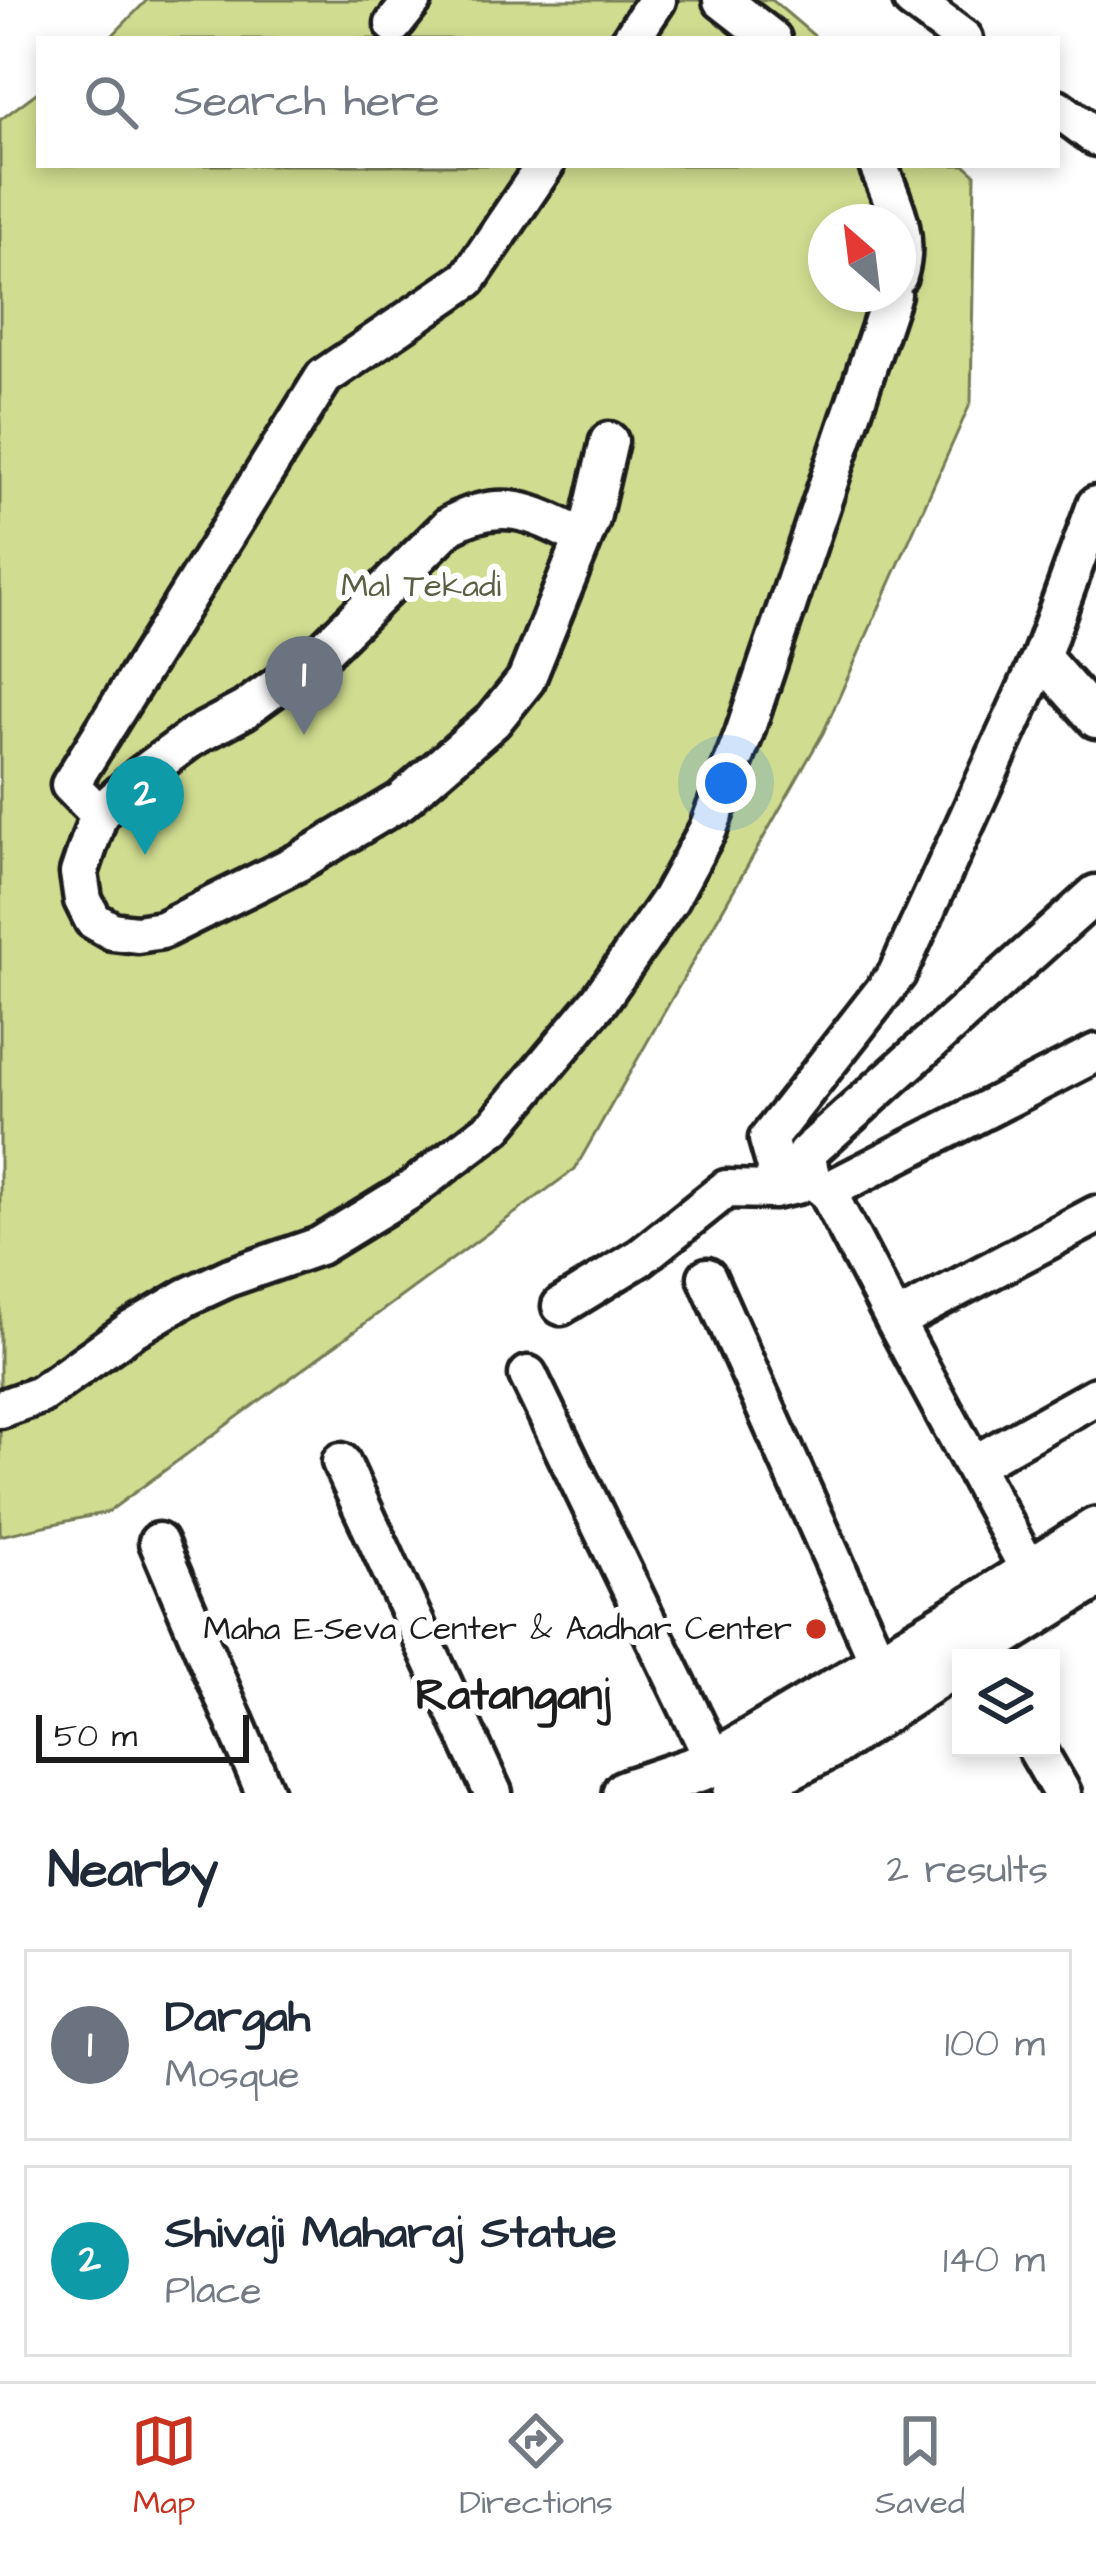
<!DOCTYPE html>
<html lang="en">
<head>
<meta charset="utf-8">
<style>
	:root { --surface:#fff; --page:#f6f6f7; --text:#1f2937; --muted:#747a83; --line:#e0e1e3; --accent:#c8321e }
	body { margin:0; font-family:"Architects Daughter",sans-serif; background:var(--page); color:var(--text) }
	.controls { position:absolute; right:36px; bottom:36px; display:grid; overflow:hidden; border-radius:0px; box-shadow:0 6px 18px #0003 }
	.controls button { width:108px; height:108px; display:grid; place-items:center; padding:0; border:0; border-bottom:3px solid var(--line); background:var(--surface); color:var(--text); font:60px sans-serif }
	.compass { position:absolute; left:808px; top:204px; width:108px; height:108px; border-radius:50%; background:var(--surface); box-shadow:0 6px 18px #0003; rotate:332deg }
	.scale { position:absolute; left:36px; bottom:30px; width:213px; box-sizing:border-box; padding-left:12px; border:6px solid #1c1c1c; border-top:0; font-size:33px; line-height:42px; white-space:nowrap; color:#1c1c1c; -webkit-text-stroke:9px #fff; paint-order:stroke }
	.you { position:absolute; left:726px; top:783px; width:42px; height:42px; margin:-30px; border:9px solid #fff; border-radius:50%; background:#1a73e8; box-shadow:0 0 0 18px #1a73e833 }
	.badge { display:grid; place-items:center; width:78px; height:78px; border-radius:50%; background:var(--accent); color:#fff; font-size:39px; font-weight:700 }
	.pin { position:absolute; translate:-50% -99px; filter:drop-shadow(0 3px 6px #0008) }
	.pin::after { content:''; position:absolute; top:63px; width:42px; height:36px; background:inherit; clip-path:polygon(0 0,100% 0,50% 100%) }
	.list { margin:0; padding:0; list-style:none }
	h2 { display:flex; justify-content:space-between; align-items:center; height:156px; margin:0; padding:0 48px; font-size:51px }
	h2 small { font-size:39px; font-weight:400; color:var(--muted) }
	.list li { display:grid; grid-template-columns:78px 1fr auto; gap:36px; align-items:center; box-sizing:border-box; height:192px; margin:0 24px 24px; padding:0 24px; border:3px solid var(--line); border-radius:0px }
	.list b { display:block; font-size:45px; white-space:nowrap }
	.list p { margin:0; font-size:39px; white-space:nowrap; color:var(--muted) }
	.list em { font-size:39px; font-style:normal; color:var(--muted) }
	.icon { flex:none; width:66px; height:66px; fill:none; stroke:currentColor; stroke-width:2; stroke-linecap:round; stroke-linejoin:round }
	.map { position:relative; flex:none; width:1096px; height:1793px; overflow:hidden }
	.search { position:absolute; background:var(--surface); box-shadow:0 6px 18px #0003; left:36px; right:36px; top:36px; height:132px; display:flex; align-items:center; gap:30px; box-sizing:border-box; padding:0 42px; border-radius:0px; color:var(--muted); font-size:45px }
	.sheet { height:588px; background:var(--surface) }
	nav { display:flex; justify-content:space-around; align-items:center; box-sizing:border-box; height:168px; border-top:3px solid var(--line); background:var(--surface); font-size:33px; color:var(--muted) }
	nav a { display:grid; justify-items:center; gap:6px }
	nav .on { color:var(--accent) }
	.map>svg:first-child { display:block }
	.green { fill:#d0dc8f; stroke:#767c56; stroke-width:3; fill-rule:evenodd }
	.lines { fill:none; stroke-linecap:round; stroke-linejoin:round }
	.minor-casing { stroke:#1c1c1c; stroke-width:45 }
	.major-casing { stroke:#1c1c1c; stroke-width:54 }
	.minor { stroke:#fff; stroke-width:36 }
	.major { stroke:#fff; stroke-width:45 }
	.poi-dot { fill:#c8321e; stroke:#fff; stroke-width:4.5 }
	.labels { text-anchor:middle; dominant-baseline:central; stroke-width:12; stroke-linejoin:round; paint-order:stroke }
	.park-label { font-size:33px; fill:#5b5f44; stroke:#fff }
	.poi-label { font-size:33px; fill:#1c1c1c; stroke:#fff; text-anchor:end }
	.district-label { font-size:45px; font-weight:bold; fill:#1c1c1c; stroke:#fff }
</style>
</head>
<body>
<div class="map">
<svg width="1096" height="1793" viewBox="0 0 1096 1793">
	<rect width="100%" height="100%" fill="#fff"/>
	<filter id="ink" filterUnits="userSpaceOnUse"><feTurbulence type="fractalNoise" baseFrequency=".00833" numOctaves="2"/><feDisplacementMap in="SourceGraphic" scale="24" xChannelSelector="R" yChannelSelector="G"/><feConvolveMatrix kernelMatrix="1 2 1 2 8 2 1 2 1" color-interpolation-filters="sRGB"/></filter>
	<g filter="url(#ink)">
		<path class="green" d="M147,0h625l46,39h-709z
			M39,91v74h926l10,9 -4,228 -148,331 -248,436 -467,343 -108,24v-1416zM826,222h72v72h-72z"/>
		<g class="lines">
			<g class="minor-casing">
				<path id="minor" d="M722,0l50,39
					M912,0l52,39
					M394,24l19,-24
					M631,39l26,-39
					M1057,108l39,29
					M545,165l-77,114 -144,98 -254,408 29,29 44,-40 50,-37 51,-27 73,-53 133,-132c53,-29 83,-12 133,13
					M878,165c15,37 33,71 20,111
					M1041,657l55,62
					M99,814l-20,59 4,27 10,20 19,11 25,3 25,-4 135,-67 104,-62 92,-80 33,-41 65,-161 18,-78
					M774,1190l2,-23 -8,-28 129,-165 144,-317 55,-152
					M827,1191l269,-138
					M707,1277l184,413
					M561,1306l80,-49 85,-68 48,1 23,-5
					M895,1321l-68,-130 -15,-11 -6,-26 290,-260
					M528,1375l187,388
					M0,1409l40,-14 91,-65 56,-33 43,-20 89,-31 90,-55 86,-65 105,-126 70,-101 38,-70 36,-95 148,-440
					M341,1462l152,331
					M973,1465l123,-69
					M158,1542l107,251
					M1043,1596l-148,-275 201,-106
					M1036,1748l26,45"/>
			</g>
			<g class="major-casing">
				<path id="major" d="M963,1658l133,-83
					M626,1793l89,-30 246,-146 135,-86
					M737,1793l91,-47 133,-87"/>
			</g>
			<use href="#minor" class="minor"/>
			<use href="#major" class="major"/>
		</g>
	</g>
	<circle class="poi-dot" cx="816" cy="1629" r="12"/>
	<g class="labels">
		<g class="park-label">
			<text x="421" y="586">Mal Tekadi</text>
		</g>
		<g class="poi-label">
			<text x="792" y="1629">Maha E-Seva Center &amp; Aadhar Center</text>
		</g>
		<g class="district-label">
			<text x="513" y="1696">Ratanganj</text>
		</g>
	</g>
</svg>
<div class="controls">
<button><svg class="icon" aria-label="layers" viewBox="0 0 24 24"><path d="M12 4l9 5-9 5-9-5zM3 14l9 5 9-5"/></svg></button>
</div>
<svg class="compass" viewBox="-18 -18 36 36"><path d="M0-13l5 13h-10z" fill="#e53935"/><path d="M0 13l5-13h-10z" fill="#747a83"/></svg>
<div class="scale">50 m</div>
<div class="you"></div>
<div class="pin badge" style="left:304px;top:735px;background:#6b7280">1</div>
<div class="pin badge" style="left:145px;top:855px;background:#0f9aa8">2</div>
<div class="search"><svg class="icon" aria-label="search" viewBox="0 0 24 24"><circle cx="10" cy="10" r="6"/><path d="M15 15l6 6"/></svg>Search here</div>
</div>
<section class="sheet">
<h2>Nearby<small>2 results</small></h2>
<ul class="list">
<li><span class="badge" style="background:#6b7280">1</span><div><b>Dargah</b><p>Mosque</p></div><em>100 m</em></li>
<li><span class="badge" style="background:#0f9aa8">2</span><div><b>Shivaji Maharaj Statue</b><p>Place</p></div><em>140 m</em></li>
</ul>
</section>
<nav>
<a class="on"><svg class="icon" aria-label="map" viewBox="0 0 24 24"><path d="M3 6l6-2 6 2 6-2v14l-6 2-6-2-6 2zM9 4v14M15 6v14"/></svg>Map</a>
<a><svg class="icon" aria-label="directions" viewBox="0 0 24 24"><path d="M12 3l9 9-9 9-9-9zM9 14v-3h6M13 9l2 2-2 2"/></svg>Directions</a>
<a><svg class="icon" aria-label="saved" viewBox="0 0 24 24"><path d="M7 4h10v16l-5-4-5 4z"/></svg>Saved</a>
</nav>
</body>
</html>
